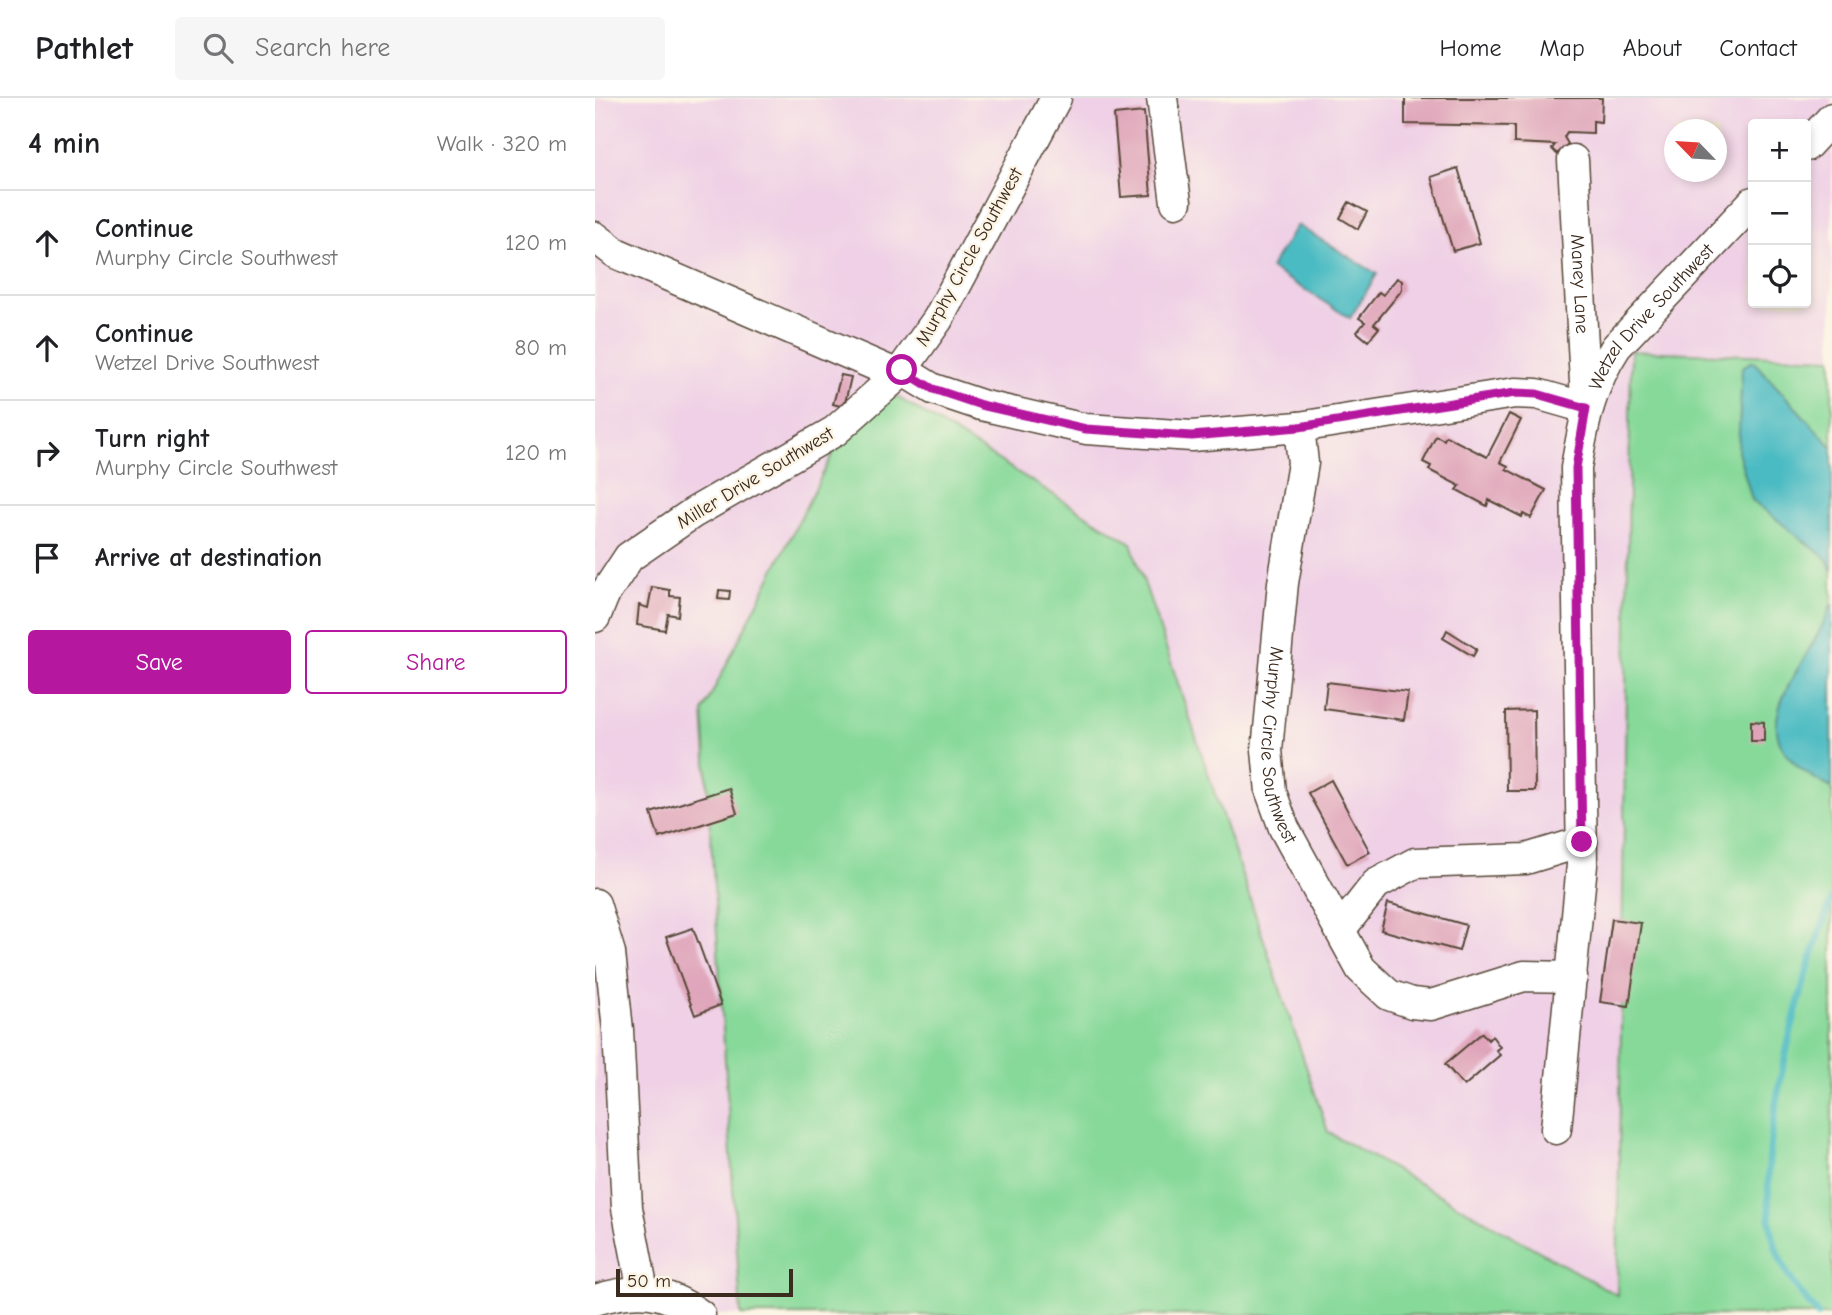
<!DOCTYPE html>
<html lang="en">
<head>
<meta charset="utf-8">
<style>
	:root { --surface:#fff; --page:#f6f6f6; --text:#202124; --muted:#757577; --line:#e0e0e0; --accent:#b5179e }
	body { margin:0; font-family:"Comic Neue",sans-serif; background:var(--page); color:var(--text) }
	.controls { position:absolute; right:21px; top:21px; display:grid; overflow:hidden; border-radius:7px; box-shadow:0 4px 10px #0003 }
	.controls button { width:63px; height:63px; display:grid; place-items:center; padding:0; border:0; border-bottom:2px solid var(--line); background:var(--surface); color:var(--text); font:35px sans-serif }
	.compass { position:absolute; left:1069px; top:21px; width:63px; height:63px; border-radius:50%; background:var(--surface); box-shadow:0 4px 10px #0003; rotate:295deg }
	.scale { position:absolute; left:21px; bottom:18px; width:177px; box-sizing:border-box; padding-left:7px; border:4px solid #3b2a1e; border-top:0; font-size:19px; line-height:24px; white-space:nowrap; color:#3b2a1e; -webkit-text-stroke:5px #fcf5e5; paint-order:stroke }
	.stop { position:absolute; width:21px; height:21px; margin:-16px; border:5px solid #b5179e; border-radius:50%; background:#fff }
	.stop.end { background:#b5179e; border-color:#fff; box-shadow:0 2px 7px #0008 }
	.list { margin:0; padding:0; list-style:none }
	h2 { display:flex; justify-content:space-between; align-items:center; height:91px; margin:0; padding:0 28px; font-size:30px }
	h2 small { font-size:23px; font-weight:400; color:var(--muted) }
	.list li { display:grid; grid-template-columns:46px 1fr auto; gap:21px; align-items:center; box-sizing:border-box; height:105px; padding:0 28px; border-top:2px solid var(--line) }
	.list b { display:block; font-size:26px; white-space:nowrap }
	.list p { margin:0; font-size:23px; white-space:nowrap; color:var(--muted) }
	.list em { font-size:23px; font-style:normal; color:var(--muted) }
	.actions { display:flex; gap:14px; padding:21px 28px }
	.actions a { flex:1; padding:16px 0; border:2px solid var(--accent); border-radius:7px; text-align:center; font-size:24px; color:var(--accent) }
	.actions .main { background:var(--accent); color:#fff }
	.icon { flex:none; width:38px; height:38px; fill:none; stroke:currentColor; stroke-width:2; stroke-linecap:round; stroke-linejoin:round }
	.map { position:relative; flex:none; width:1237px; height:1217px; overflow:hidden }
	header { display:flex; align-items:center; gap:42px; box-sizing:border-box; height:98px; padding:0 35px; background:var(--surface); border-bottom:2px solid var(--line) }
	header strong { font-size:33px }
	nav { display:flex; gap:38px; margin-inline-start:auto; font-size:24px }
	.search { width:490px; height:63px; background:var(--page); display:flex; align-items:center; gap:18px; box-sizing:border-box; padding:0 24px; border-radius:7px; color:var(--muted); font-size:26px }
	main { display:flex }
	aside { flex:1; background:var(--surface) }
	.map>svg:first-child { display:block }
	.built { fill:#efd0e6; fill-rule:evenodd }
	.green { fill:#87d99a; stroke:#61825c; stroke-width:2 }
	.water { fill:#4cbbc3; stroke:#447270; stroke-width:2 }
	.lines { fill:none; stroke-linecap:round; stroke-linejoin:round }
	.stream { stroke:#4cbbc3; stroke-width:7 }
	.building { fill:#dfa4ba }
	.minor-casing { stroke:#564637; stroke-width:33 }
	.minor { stroke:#fff; stroke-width:30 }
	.route { stroke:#b5179e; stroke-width:9 }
	.labels { text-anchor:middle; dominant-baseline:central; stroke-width:5; stroke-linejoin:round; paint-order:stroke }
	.street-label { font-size:19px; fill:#3b2a1e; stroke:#fcf5e5 }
</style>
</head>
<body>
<header>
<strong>Pathlet</strong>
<div class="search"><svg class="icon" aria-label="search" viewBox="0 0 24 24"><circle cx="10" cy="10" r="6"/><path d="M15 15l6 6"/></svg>Search here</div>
<nav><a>Home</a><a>Map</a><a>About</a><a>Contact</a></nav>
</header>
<main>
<aside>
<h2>4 min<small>Walk · 320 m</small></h2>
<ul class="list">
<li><svg class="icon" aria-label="ahead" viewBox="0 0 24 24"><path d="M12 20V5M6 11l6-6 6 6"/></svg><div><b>Continue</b><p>Murphy Circle Southwest</p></div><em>120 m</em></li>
<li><svg class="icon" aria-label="ahead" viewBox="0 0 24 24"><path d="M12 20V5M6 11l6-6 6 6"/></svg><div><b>Continue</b><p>Wetzel Drive Southwest</p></div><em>80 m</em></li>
<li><svg class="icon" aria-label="right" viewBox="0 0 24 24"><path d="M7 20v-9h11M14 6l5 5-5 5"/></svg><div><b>Turn right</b><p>Murphy Circle Southwest</p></div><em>120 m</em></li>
<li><svg class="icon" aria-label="arrive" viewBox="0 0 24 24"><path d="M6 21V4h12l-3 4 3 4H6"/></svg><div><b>Arrive at destination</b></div></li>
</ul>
<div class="actions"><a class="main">Save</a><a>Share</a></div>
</aside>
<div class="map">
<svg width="1237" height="1217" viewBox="0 0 1237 1217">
	<rect width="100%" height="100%" fill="#fcf5e5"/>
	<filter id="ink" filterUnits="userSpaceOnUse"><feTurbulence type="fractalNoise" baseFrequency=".0143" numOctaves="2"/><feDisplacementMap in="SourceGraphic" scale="14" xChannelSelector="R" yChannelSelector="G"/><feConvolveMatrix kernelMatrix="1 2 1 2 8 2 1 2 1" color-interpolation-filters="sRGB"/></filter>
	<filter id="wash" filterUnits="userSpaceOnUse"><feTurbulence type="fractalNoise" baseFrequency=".00686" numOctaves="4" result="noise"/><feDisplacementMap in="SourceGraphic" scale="28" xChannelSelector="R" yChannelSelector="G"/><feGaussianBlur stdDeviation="1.57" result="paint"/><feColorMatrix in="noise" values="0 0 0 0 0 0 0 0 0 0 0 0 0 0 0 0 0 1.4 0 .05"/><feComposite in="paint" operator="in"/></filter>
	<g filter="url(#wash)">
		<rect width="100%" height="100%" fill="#ede4c4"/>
		<path class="built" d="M0,0h1237v260l-201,-7 -14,944 -289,-163 -197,-589 -428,168 38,604h-146zM1158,26h53v179h-53zM1080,32h42v42h-42z"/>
		<path class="green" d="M1036,253l201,7v957h-1091l-38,-604 167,-331 261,163 197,589 289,163z"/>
		<path class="water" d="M702,127l80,49 -27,44 -80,-50z
			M1158,263l79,86v126l-5,-14 -75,-59 -14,-49 4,-84z
			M1237,504v186c-112,-54 -23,-114 0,-186z"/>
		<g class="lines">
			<path class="stream" d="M1223,1217c-17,-21 -33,-40 -42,-67 -27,-87 24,-265 56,-350"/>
		</g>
		<g id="blocks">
			<path class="building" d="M810,0h197l-1,24 -8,-1v12l-26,-1 -3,5 4,7 -11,10 -5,-5 3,-4 -41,-2v-17l-109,-2z
				M549,14l7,83 -30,2 -7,-82z
				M863,70l22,75 -27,8 -22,-74z
				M754,104l18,10 -9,17 -18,-11z
				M802,180l5,3v9l-28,34 5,4 -11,13 -11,-9 8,-10 -6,-4 20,-26 4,3z
				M246,277l10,2 -7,30 -11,-3z
				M914,316l12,6 -21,42 8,4 -2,3 40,21 -15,28 -8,-4 -1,3 -33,-17 -2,6 -30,-16 3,-4 -31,-16 2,-4 -8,-4 13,-26 8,4 2,-4 41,21z
				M57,489l18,3v6l10,1 -2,19 -10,-2 -3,16 -28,-5 2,-20 9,3z
				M124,492l11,1 -1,9 -11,-1z
				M852,532l30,19 -4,7 -30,-18z
				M732,584l81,10 -4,28 -80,-11z
				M939,612l1,81h-28l-1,-80z
				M1156,623l13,1v19h-13z
				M736,682l39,72 -23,12 -39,-71z
				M134,690l8,25 -78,25 -8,-25z
				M793,805l78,22 -7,26 -78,-21z
				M1017,821l29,4 -12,83 -29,-4z
				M98,830l28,77 -26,10 -29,-78z
				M887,935l6,7 4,-4 8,11 -4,3 4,5 -36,31 -19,-22z"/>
		</g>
	</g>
	<g filter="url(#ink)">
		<use href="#blocks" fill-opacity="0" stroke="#564637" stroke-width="2"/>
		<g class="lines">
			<g class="minor-casing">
				<g id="minor">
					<path d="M461,0l-118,221 -36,51 31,19 48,16 105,24 106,7 107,-9 216,-34 22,1 49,14"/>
					<path d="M567,0l14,104"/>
					<path d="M1211,48l26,-28"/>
					<path id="s1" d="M978,62l13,241"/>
					<path d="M0,139l21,16 282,122 -63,56 -142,82 -64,44 -25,38 -9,22"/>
					<path id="s2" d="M704,329l4,36 -20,120 -16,167 4,42 13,36 77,141 28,26 23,8 19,2 93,-29 48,1"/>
					<path d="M0,806l15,49 8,77 9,178 16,83"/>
					<path d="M745,832l36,-46 39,-21 111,-4 56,-17"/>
					<path id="s3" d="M961,1031l26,-264 -6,-397c8,-47 14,-81 40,-121l137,-145"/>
					<path d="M0,1202c42,-13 69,-11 105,15"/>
				</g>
			</g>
			<use href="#minor" class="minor"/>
		</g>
	</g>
	<g class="lines" filter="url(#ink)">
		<path class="route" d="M307,272l31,19 48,16 105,24 106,7 107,-9 216,-34 22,1 49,14 -10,60 6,374"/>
	</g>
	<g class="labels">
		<g class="street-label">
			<text transform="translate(374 159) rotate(-61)">Murphy Circle Southwest</text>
			<text stroke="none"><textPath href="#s1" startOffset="124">Maney Lane</textPath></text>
			<text stroke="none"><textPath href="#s3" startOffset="836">Wetzel Drive Southwest</textPath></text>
			<text transform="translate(160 380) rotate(-31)">Miller Drive Southwest</text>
			<text stroke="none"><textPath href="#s2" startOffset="322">Murphy Circle Southwest</textPath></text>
		</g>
	</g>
</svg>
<div class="controls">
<button>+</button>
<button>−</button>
<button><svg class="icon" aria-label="locate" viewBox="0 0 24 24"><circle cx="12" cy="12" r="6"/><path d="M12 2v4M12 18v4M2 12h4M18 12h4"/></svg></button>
</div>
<svg class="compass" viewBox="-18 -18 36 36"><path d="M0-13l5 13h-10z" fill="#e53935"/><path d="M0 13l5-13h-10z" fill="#757577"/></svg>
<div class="scale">50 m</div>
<div class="stop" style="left:307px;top:272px"></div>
<div class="stop end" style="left:987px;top:744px"></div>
</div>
</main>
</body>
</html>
